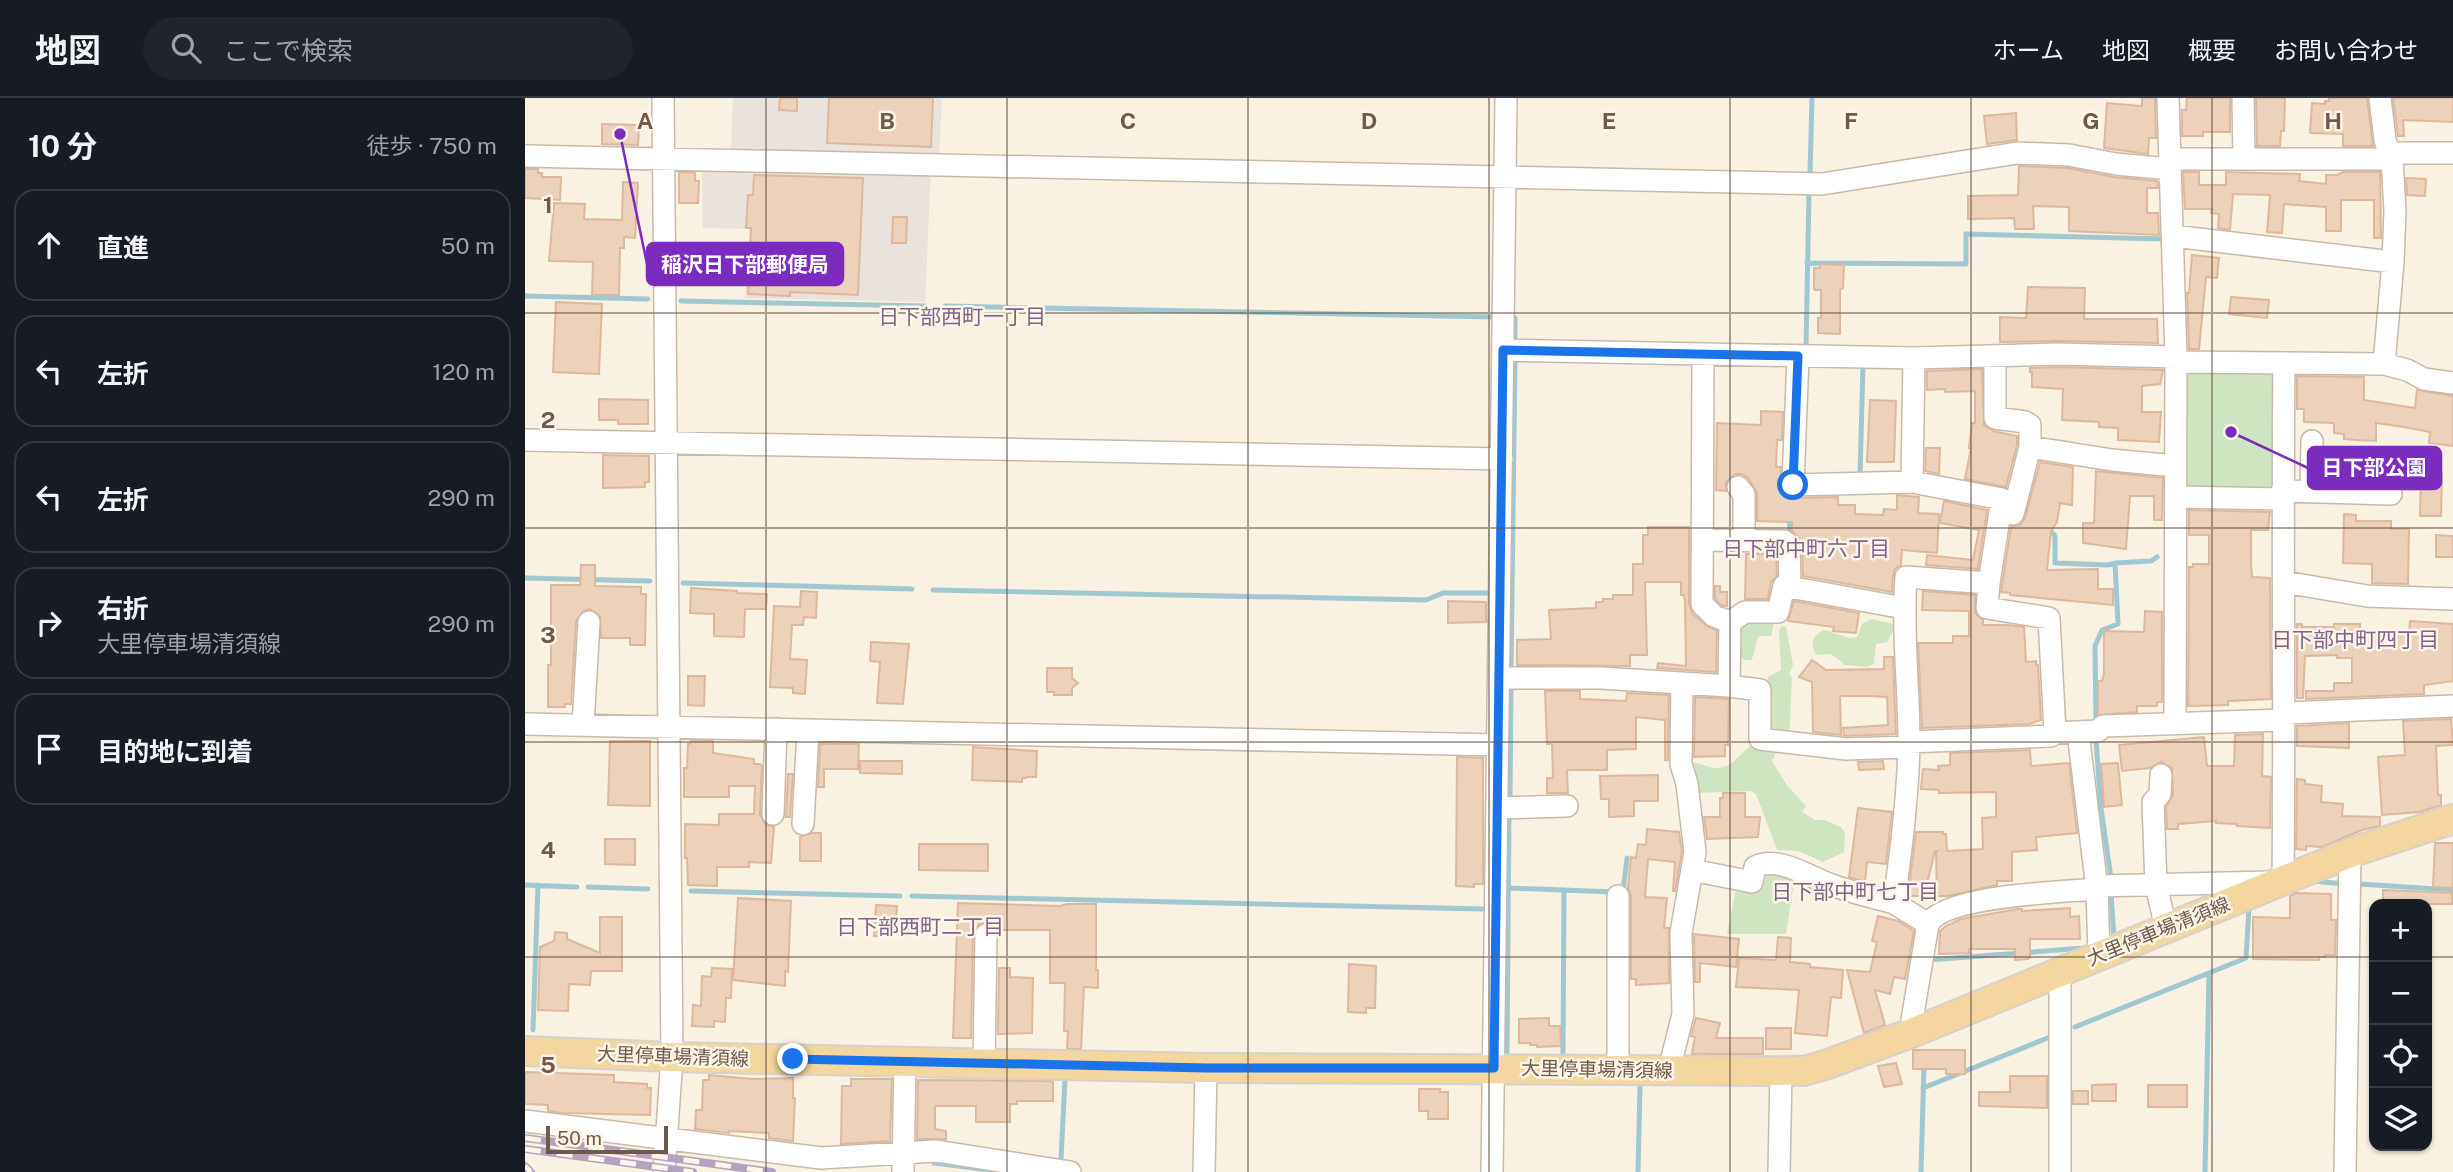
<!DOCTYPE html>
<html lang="ja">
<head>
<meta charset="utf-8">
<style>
	:root { --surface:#171b24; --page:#20242c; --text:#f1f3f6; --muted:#9ea1a6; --line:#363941 }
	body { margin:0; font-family:"Public Sans","Noto Sans JP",sans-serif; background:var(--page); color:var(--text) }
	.controls { position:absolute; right:21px; bottom:21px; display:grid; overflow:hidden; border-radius:14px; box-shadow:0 2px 5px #0004 }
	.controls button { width:63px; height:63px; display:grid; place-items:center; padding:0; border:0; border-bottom:2px solid var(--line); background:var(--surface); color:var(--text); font:35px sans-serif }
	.scale { position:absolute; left:21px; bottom:18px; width:122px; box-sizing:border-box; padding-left:7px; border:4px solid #6e594b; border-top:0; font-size:19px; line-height:24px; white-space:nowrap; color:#6e594b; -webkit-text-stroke:5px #fdf5e7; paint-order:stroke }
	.stop { position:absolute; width:21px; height:21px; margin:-16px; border:5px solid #1a73e8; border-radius:50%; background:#fff }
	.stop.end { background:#1a73e8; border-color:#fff; box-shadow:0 2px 7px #0008 }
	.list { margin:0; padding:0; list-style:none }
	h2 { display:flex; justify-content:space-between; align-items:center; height:91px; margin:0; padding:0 28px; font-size:30px }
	h2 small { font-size:23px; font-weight:400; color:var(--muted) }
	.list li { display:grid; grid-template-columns:46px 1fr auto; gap:21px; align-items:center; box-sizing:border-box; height:112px; margin:0 14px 14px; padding:0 14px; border:2px solid var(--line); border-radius:21px }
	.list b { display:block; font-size:26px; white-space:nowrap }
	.list p { margin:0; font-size:23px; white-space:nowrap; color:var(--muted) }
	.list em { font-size:23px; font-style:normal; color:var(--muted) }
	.icon { flex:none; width:38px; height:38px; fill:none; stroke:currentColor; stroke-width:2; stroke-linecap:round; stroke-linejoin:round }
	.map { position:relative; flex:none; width:1928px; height:1074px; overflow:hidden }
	header { display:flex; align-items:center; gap:42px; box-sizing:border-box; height:98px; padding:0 35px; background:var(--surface); border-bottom:2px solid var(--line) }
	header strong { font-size:33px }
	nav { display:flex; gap:38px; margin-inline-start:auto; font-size:24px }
	.search { width:490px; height:63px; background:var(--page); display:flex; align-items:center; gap:18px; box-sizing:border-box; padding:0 24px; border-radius:38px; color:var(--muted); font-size:26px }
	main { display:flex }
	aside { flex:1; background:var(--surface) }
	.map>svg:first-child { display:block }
	.industrial { fill:#e9e3dc }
	.green { fill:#cfe5c2 }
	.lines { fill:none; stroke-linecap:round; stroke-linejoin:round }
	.stream { stroke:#9fc8d1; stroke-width:5 }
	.building { fill:#ecd1bb; stroke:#ddb89d; stroke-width:2 }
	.minor-casing { stroke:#c9b9aa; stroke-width:24 }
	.major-casing { stroke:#d6d1cd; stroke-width:32 }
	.minor { stroke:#fff; stroke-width:21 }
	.major { stroke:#f3d79f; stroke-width:28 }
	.rail-casing { stroke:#b4a2c1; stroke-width:8 }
	.rail { stroke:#fdf5e7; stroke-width:5; stroke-dasharray:16; stroke-linecap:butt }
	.route { stroke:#1a73e8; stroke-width:9 }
	.grid { fill:none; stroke:#6e594b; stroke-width:2; stroke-opacity:0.55 }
	.labels { text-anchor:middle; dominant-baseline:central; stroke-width:5; stroke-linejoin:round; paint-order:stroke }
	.street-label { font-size:19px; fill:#6e594b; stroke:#fdf5e7 }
	.neighbourhood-label { font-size:21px; fill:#7e638b; stroke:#fdf5e7 }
	.grid-label { font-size:23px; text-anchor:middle; font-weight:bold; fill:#6e594b; stroke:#fdf5e7; stroke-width:5; stroke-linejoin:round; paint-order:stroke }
	.leader { fill:none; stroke:#7b2cbf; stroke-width:2.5 }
	.callout-dot { fill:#7b2cbf; stroke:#fdf5e7; stroke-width:2.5 }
	.callout { fill:#7b2cbf; stroke:#7b2cbf; stroke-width:2.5 }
	.callout-label { font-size:21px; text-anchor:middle; font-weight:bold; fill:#fff }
</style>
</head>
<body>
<header>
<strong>地図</strong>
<div class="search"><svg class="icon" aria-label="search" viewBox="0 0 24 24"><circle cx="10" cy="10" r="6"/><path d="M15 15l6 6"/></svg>ここで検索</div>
<nav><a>ホーム</a><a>地図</a><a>概要</a><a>お問い合わせ</a></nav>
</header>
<main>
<aside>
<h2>10 分<small>徒歩 · 750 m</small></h2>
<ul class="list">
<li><svg class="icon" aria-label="ahead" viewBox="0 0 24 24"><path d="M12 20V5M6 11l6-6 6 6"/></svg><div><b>直進</b></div><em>50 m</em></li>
<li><svg class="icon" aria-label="left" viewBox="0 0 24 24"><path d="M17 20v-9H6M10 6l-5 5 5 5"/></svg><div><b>左折</b></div><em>120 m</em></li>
<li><svg class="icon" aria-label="left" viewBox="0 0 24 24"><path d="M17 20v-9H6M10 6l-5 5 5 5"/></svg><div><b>左折</b></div><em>290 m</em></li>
<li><svg class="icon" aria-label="right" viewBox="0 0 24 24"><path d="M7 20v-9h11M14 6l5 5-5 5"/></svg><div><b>右折</b><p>大里停車場清須線</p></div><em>290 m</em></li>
<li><svg class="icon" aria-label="arrive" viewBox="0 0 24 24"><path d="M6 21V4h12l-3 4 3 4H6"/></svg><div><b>目的地に到着</b></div></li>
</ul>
</aside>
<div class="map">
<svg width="1928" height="1074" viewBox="0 0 1928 1074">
	<rect width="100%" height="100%" fill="#f9f1e1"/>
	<path class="industrial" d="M208,0h209l-3,58 -208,-4z
		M177,70l229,2 -6,132 -180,-4 5,-69 -47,-1z"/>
	<path class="green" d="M1658,269l91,2 2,121 -89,1z
		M1248,520l1,5 -3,13h-12c-5,8 -3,17 -8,24h-7l-9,-12 4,-26z
		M1346,521l22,5 2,4 -8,14 -11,2 -2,20 -7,3 -22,-2 -14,-11 -15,1c-6,-11 -4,-20 8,-25l26,8 7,-1 5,-13z
		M1257,528l4,1 7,38 -4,9 3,4 -3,61 -20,-3 -3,-52 3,-8 12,-6 -2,-40z
		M1229,646l24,4 -6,13 14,23 20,22 -4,6 13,8h9l17,7 4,6 -1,19 -21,10 -25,-11 -21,-1 -21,-56 -6,-3 -54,2 -6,-30c10,-1 18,5 27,5 17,0 24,-18 37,-24z
		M1233,773l37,3 -9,60h-59l10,-50z"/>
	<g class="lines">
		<path class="stream" d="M1285,76l2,-76
			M1282,165l159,1v-30l200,5
			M0,198l123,3
			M156,203l244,5
			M420,208l548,11
			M990,220v25h3
			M1278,249h3l3,-155
			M1335,378l3,-111
			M1520,430l4,1 6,7v27l53,2 7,-2
			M1264,440l1,-22
			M0,480l125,3
			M158,485l229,6
			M408,492l493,10 17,-7h45
			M986,573l4,-313
			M1571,626l-1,-78 7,-16 16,-6 -3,-61 36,-2 6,-4
			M1571,642l5,68 10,70
			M985,704l1,-116
			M1788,783l32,3
			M1834,786l94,6
			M0,787l52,2
			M63,789l60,2
			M984,790l105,4
			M166,793l209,5
			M1098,794l4,-34
			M387,798l572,13
			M1589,841l-3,-46h3
			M1403,862l157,-12
			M1550,929l171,-69 3,-50
			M8,932l5,-145
			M982,956l2,-240
			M1038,958l1,-166
			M1398,990l132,-53
			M536,1061l4,-80
			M409,1065l56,7
			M1113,1074l2,-86
			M1396,1074l3,-107
			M1680,1074l4,-199"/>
	</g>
	<path class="building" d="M255,0h17v13l-18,-1z
		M304,0h104l-2,49 -104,-4z
		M1617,0h13l1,40h-7l-1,16 -44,-6 3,-45 35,3z
		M1662,0h43v34h-27v4h-21v-26h4z
		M1731,0h29l-1,33h-3l-1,15h-23z
		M1804,0h38l6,48h-30v-12l-33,-1 2,-30 13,1v-3h4z
		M1868,0h60v24l-50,-2 1,16h-6z
		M1491,15l1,27 -30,4 -3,-28z
		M77,26l37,1 -1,20 -36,-1z
		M1494,68l49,2 46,9 43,4 1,7h-11v25h11l1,22 -90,-4v-24l-36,-1 1,23h-19l-1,-11 -46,1v-23l50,-1z
		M0,71h13v4h4v4h19l-1,23 -35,-2z
		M154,74l16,1v8h4l-1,22h-19z
		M1658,74h16v13h27v-13l74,2 -1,7 27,3v-9h11l6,-3h37l1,66h-7v-38h-33v31h-15v-24l-42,-3 -2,29 -15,-1 3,-37 -37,-1 -3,36 -12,-2 1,-14 -8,-1 1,-4h-27z
		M229,77l109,3 -5,117 -68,-3v4l-42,-2 3,-66h-5l2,-33h5z
		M1881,80l20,1 -1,17 -18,-1z
		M98,84l15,1 -3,55 -11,-1v11h-4l-1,47h-27l1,-33 -44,-1 5,-58 31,1 -1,15 38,1z
		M368,119h14l-1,26h-14z
		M1667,157l27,3 -2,20 -11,-1 -7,72h-10l-2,-56h2z
		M1295,166l24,1 -1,23 -3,2v44l-22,-1v-15h3v-28h-6l-1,-2v-20h6z
		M1503,189l57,1 -1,31h73l1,24 -101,-2 -57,1v-25l26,1z
		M1706,199l38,3 -2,18 -38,-4z
		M31,204l46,2 -3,70 -46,-2z
		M1532,269l106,3 -3,14 -18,2v26h19l-2,30 -41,-2v-12l-19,-1v-5l-37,-2 1,-31 -31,-2v-15h-2v-4z
		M1457,271l2,56 9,6 24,5v9l-11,42 -41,-8 6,-31h-2l3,-25h3v-32l-30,1v-3l-18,1v-19z
		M1772,278l67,1v23l51,8 2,-18 36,6v50l-24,-3 1,-11 -26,-5 -28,-4v18l-20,-1 -12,-1v-5l-10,-1v-10l-30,-1v-13h-7z
		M74,301l49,1v24h-30v-4h-19z
		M1345,302l26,1 -2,61h-27z
		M1236,313l22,1 -1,28h-5l-1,27h5l-1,18 6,11 7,2 45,-1v8h17v9l28,1 1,-6 13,1v-15l22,2 -1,16 21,1 -2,39 -35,-3 -1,15 -6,4 -2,7 -1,16 -89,-16 -1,-32 -2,-5 -8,-8v-9l-35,-1v-28l-9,-15 -6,-4h-7l-9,8v9l-10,-1 1,-67 44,2z
		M1401,350h14l-1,26 -14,-3z
		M78,357l46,1v26h-4v5l-42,1z
		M1515,364l33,5 -1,38 -12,-2 -3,19 -6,9 -4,39 51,-1v20h15v16l-103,-10v-2l-9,-1 10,-65 8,-1 6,-8z
		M1571,373l67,7 -1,42h-8v-24h-24l-4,53 -43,-6v-20h11z
		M1896,376h21l-1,42h-21z
		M1419,403l43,9 -9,59 -52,-4 1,-10 46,5 6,-30 -39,-7z
		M1664,412l81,2 -2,18h-17v33l1,14 18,1 1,121 -43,2v4l-40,1 1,-139h4v-3h16v-29h-20z
		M1819,416l12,1v6h35v8h18l-1,55 -36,-1v-19l-29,-1z
		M1123,429h41v77l3,9 13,12 12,6 -1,41 -59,-4 1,-5 28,3 -1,-65 -1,-6h-3v-13h-36l2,73h-17v11l-113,-1v-25l34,-1 -2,-29 47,-2v-6h7v-3h10v-4h20v-31h10v-29h5z
		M1911,437l17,1v21h-17z
		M1221,456h30l1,22 -6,6 -3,17h-23z
		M56,467h14v21l46,1v7h5l-1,51h-15v-7h-29l-1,-22 -10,-7 -7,2 -7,10 -5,83h-6v3h-17v-42h3v-80h29z
		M1190,488h5v6h7v14l-6,-1 -6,-6z
		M166,490l46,3v2l30,1 -1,15h-21l-1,28 -30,-1v-22l-24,-1z
		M276,493l16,1 -1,26 -12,-1 -1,8h-11l-2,34 17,1 -2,34 -12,-1v-5l-23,-1 4,-81 26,1z
		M1398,493l52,4v18l8,7v5h24l17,2 2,35 10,-1v4h2l3,55 -12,4 -107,4 -4,-85h35v-7h16v-25l-47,-1z
		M923,503l38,1v20l-38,1z
		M1269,503l65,12 -3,20 -23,-2 1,-4 -46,-6z
		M1620,513l17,1v90h-5v4h-20v6l-39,3v-34h4l2,-7v-43l40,1z
		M1885,523l43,3v57l-29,4v9l-118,5v-8h28v-8h18v-25h-15v-3l-32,1 -2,42h-6v-74h5v3h32v-3h26v9h49z
		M346,544l38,2 -6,60 -26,-1 3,-41 -10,-1z
		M1359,559h9l3,77 -52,2 -1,-8 45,-3 -1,-28 -17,-1h-30l1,39 -28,-3 -1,-50 -13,-5 13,-17 14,10 58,-1z
		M522,570h25v10l6,5 -6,5v7h-18v-3h-7z
		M163,578h17l-1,30 -16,-1z
		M1020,593h35v8l46,2 1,-8 42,2 -1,65h-3v-40l-29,-3v32l-29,1v20h-40l1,23h-21v-15h6l-1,-34h-5z
		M1170,599l34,2 -1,46h-3v11l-31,1z
		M1926,621l2,26 -17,1 2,49h3v10l-21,7 -38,3 -4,-58 27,-2 -2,-34z
		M1824,625v25l-52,-2v-20z
		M1738,636l-1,42 9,1 -1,51 -33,-2v-2l-21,-1v-2l-38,3v5h-11l-1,-22 7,-12 -1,-27 -11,-6 -11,6 -28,3 -3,-26 85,-8 3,29h27l1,-31z
		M85,643h40v65l-42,-1z
		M166,643h22v12l41,6v5h6l2,2 -2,48 6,11 8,2 -3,36 -22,-1v5h-32v19l-29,-1 -1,-27h-2v-34l34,1v-11h35l1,-28h-26v11h-45v-29h3l1,-24h2z
		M295,646h39l-1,25h-34v18h-6z
		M448,649l64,4 -1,26h-10v1h-4v4l-50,-2z
		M1505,652l1,16 38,-3 8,70 -41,4 1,13 -25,2v29h-15v4l-49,11h-11l-1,-45h2h-3l-11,45h-16l8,-64h27v2h3l1,17 36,-2 -1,-31 14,-1v-25l-57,1v-3l-18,-1 2,-20 16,1 -1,-4 12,-1v-12z
		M932,659l26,1v126h-9v3l-18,-1z
		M335,663h42v13l-42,-1z
		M1358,663l1,8 -25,1 -1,-8z
		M1593,665l4,42 -18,2 -3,-43z
		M263,676h5l-3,43h-4z
		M1133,677v26h-24v15l-25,1v-18h-8l-1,-23z
		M1772,681l8,1v4l17,2 -1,16 22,2 -1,12 38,1v9l-18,4 -40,17 -16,-1v4l-10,-1z
		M1198,695h22v24h15l-2,20 -51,2 -3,-22h16v-19h3z
		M1333,710l34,4 -6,52 -19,-2 -2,20 -16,-5z
		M1122,731l32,3 3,20 -7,39h-2l2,-29 -27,-3 -3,38 22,1 -3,30h5v55l-33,2v-6h-5v-83l-3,-8 3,-31 5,1 2,-14 8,1z
		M287,735h9v28h-21v-24z
		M80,741h30v26l-30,-1z
		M1910,745h18v45l-20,-1z
		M394,746h69v27l-69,-1z
		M1858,792l69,3v11h-69z
		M1771,795l35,1v26h5l-1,35h-10v2h-6v3l-66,-1v-42l37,1v-22z
		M213,800l53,3 -3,71 -3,-1v15l-52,-6z
		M433,805l102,3 7,-2h29v66h2v18l-14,-1 -3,62h-14l1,-18h-4l1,-48h-15v-53h-52l-5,-6 -6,-2 -8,2 -6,11 -2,103h-18z
		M351,807l21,1 -2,25h-3l-1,5h-17z
		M1545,810v9l9,-1 1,23h-50v18l-2,2 -13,1v-11h-46v4l-30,1 1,-23 6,-5 15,-7 57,-10h4v2z
		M1353,818l20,5 16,10 -9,48 -11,-2 -4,17 -15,-4 10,35 -21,8 -17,-63 23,2 7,-30 -5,-1z
		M75,819h22v54h-31l-1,14 -21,-1 -1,27 -30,-1 2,-63 14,-6 1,-9 12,1v6l33,14z
		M1169,836l45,5 -3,28 -36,-4v19h-5z
		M1253,839l13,1 -1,24 20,2v3l33,3 -2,28 -10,-1 -4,39 -32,-3 4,-43 -63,-3 3,-29 37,2z
		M824,866l27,2 -1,42h-9v5l-18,-1z
		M187,870l20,1 -1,29h-5l-1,24 -11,-1v6l-22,-1 1,-21 8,1 1,-30 9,1z
		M474,870h11v9l23,1 -1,55 -34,1z
		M1024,920v8h11l1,20 -24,1v-2h-7v-2h-11v-24z
		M1171,920l24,5 -4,15h47v16h-71l3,-17 -4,-1z
		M1241,930h25v21h-25z
		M1388,952h52v24h-19v-5h-33z
		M1371,965l6,21 -18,3 -6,-21z
		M0,974l89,3v7l33,2v4h4l-1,27 -87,-2 -15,-2v-6l-23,-1z
		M184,977l43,4 41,-1v20h2l-2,43 -24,-3v-5l-40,-2v2l-34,-4 1,-19h6l1,-30h6z
		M1485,978h37v32l-68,-2v-14h31z
		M326,981h41l-2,62 -49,3 1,-58h9z
		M393,982l135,1v20h-36v3h-7v18h-34v-16h-41v23l11,2v8h-29z
		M1591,986v17h-24v-16z
		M1623,987h39v22h-39z
		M894,991h21v3h8v27h-20v-8h-9z
		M1548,993h15v13h-15z"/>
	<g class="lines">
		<g class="minor-casing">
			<path id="minor" d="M138,0l9,959 -8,115
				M1643,0l8,259 -1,365
				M1718,0l1,61
				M1855,0l5,42 7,19 3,52 -2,51 -9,102
				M1865,55h63
				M0,58l1297,28 195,-31 52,2 47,9 54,5
				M1645,61h222
				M1648,138l220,26
				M978,252l411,8 143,-4 119,3
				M1178,256l-1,250 12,12 16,6
				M1273,258l-5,129 119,-3 90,17 -13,84
				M1470,258v62l30,4 5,3v22l-17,67 -11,-2
				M1651,264l208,2 23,6 17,9 29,4
				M0,342l977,19
				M1505,349l82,13 64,6
				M1387,384l2,-124
				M1213,389l6,7v46
				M1757,393l109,3
				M1786,394l1,-51
				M1651,399l106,2
				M1178,442l81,1 5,4 1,41
				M1759,484l83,14 86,3
				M974,580h102l128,8 1,-64 15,-10h33l6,-26 120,22
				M1204,588l31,4v49l86,10 62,-2
				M1759,615l169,-7
				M0,626l973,21
				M58,627l6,-103
				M1553,634l19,157 2,66
				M1384,644l142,-6 4,-3
				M1636,677l-1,19 -7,8 3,83 10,43
				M972,710l70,-2
				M248,716l3,-85
				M278,726l5,-94
				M1167,772l60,12 3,-15c21,-12 53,9 74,17 21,8 43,13 65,19
				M1758,781c2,-172 -1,-344 1,-516
				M1572,788l173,-4
				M1093,798v174
				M1403,826c17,-29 135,-32 169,-35
				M1389,934l-2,-12 16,-96 -34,-21c7,-53 14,-106 15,-160 0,-56 -7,-111 -3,-166l83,6 -2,25 62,10 6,115 43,-2 5,-5 181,-6
				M459,965l2,-128
				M1144,972l14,-56 -2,-81 14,-81 -8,-68 -6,-20 1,-80
				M0,1023l296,37 115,-7 134,21
				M378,1074l2,-111
				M679,1074l2,-104
				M967,1074l14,-1074
				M1254,1074l2,-100
				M1535,1074v-200
				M1820,1074l5,-319"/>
		</g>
		<g class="major-casing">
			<path id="major" d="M0,953l147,6 534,11 598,3 24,-7 86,-32 436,-179 103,-34"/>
		</g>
		<use href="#minor" class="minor"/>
		<use href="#major" class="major"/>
		<g class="rail-casing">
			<path id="rail" d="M0,1040l247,34
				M0,1051l168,23
				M0,1068l6,6"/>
		</g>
		<use href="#rail" class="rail"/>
	</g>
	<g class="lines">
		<path class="route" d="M268,961l413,9h288l9,-718 295,6 -5,129"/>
	</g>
	<path class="grid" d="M241,0v1074M482,0v1074M723,0v1074M964,0v1074M1205,0v1074M1446,0v1074M1687,0v1074M0,215h1928M0,430h1928M0,644h1928M0,859h1849M1902,859h26"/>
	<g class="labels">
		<g class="street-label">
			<text transform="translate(1633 833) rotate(-22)">大里停車場清須線</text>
			<text transform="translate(148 958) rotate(2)">大里停車場清須線</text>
			<text transform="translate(1072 971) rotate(1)">大里停車場清須線</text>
		</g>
		<g class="neighbourhood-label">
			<text x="437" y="218">日下部西町一丁目</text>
			<text x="1281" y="450">日下部中町六丁目</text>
			<text x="1830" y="541">日下部中町四丁目</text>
			<text x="1330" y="793">日下部中町七丁目</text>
			<text x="395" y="828">日下部西町二丁目</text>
		</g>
	</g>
	<g class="grid-label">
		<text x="120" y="31">A</text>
		<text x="362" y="31">B</text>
		<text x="603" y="31">C</text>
		<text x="844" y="31">D</text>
		<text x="1084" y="31">E</text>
		<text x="1326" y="31">F</text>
		<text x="1566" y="31">G</text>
		<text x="1808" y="31">H</text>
		<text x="23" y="115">1</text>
		<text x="23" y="330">2</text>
		<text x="23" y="545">3</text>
		<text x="23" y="760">4</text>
		<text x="23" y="975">5</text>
	</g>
	<path class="leader" d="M95 36L122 166M1706 334L1783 370"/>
	<g class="callout-dot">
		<circle cx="95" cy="36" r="7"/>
		<circle cx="1706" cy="334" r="7"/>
	</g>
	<g class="callout">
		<rect x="122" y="145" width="196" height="42" rx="7"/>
		<rect x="1783" y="349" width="133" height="42" rx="7"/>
	</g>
	<g class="callout-label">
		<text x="220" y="174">稲沢日下部郵便局</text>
		<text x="1849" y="377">日下部公園</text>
	</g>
</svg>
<div class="controls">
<button>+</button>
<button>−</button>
<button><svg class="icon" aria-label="locate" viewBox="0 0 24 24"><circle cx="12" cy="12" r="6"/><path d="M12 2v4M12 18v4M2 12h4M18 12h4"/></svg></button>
<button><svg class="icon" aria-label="layers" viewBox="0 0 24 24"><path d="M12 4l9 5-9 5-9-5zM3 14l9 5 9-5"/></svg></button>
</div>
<div class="scale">50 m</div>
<div class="stop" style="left:1268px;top:387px"></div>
<div class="stop end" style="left:268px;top:961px"></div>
</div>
</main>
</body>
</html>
